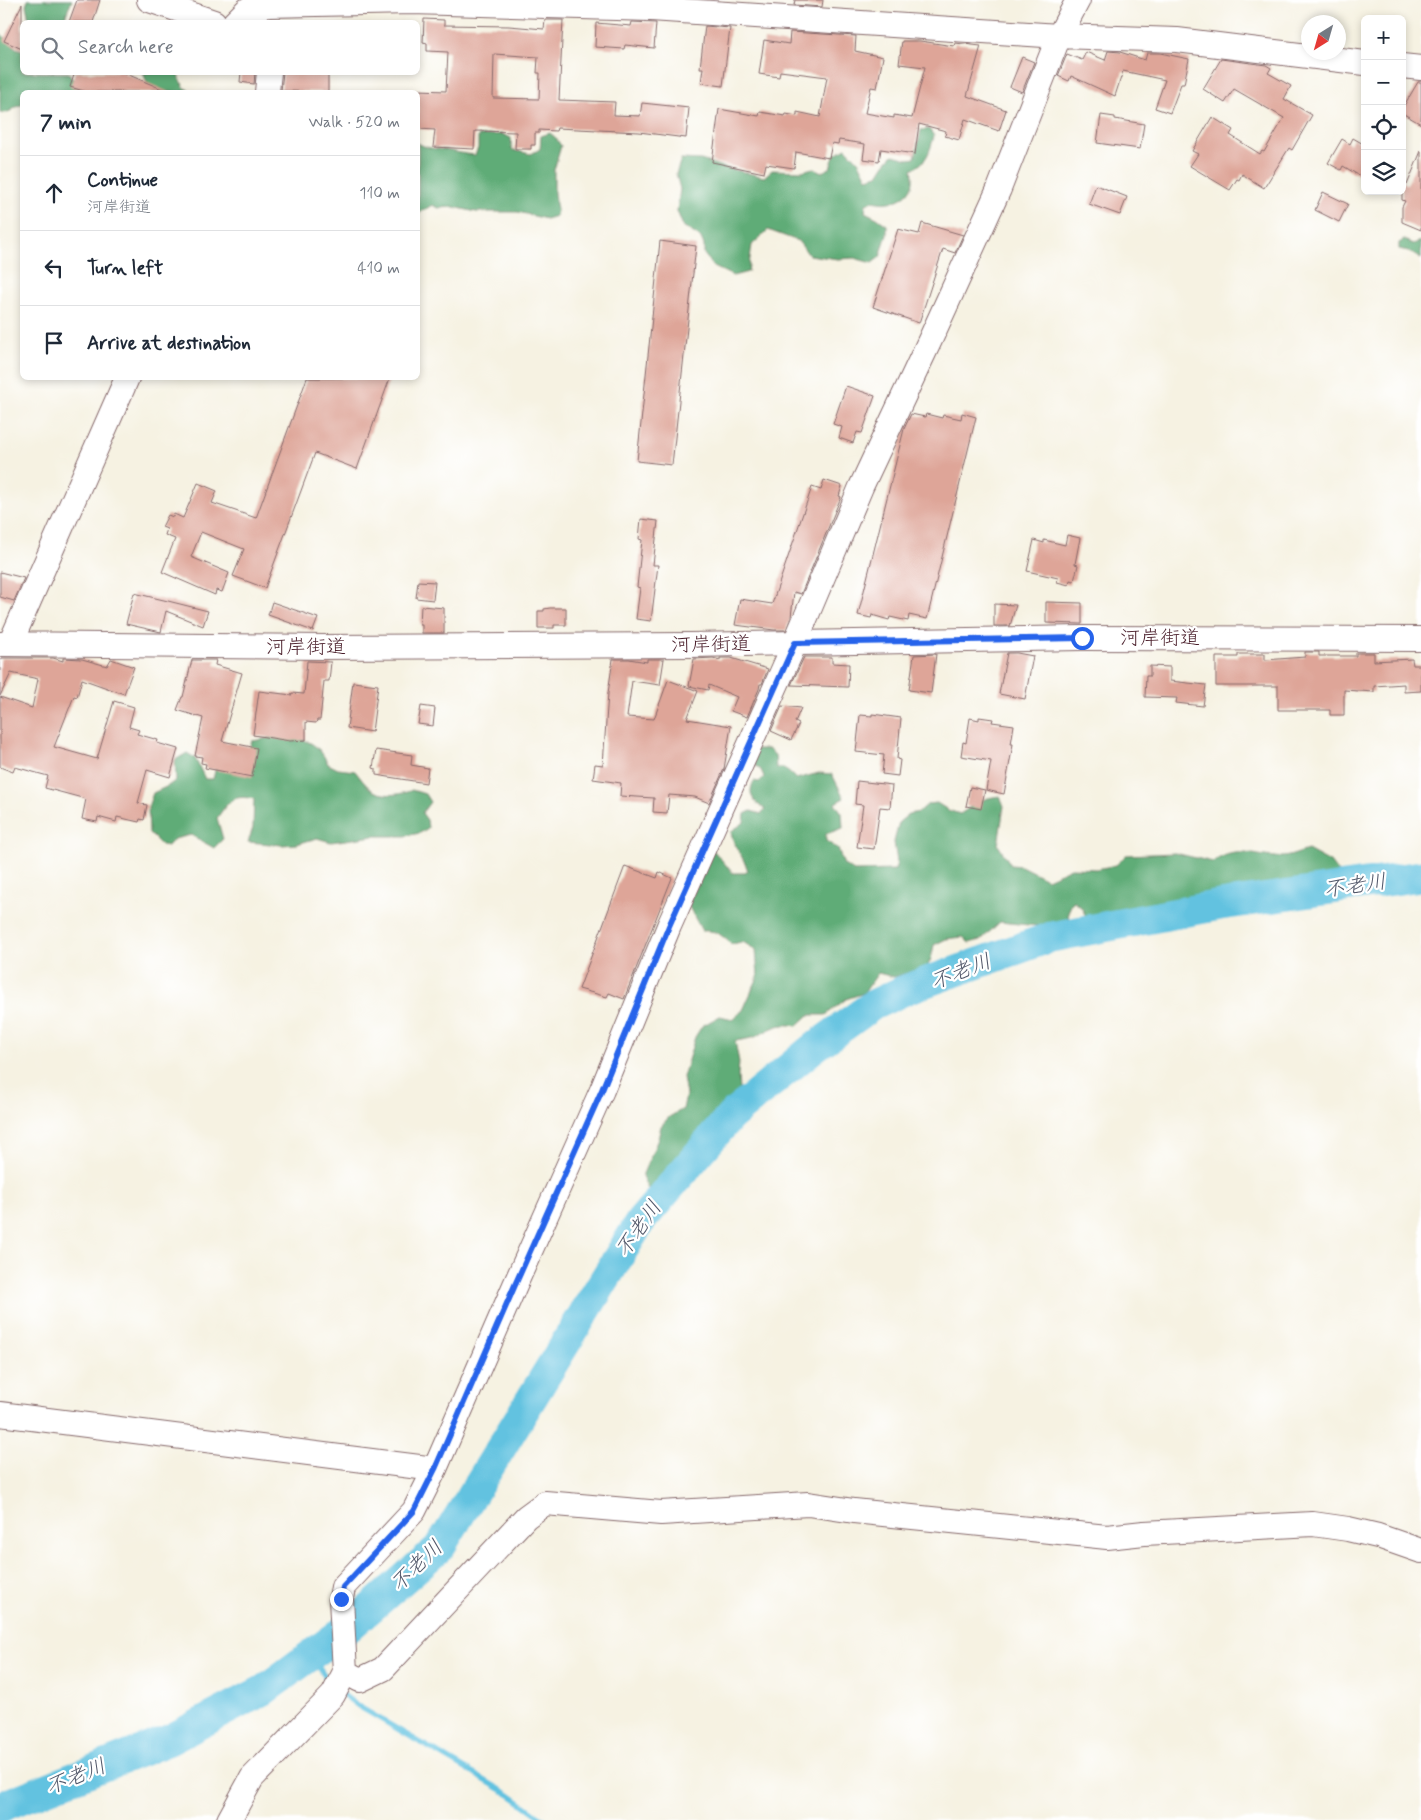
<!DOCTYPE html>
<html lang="en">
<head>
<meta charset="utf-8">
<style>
	:root { --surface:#fff; --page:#f6f6f7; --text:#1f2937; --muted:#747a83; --line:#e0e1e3 }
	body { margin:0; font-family:Mynerve,"Klee One",sans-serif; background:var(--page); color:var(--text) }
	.controls { position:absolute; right:15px; top:15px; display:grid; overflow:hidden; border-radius:8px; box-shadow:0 2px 8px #0003 }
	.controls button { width:45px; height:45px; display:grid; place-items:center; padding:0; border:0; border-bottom:1px solid var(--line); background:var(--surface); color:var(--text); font:25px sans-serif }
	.compass { position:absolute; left:1301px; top:15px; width:45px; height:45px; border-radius:50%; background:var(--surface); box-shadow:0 2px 8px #0003; rotate:217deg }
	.stop { position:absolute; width:15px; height:15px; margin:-11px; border:4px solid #2563eb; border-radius:50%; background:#fff }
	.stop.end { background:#2563eb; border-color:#fff; box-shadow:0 1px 5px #0008 }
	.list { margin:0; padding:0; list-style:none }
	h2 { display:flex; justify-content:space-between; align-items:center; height:65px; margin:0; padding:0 20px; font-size:21px }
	h2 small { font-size:16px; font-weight:400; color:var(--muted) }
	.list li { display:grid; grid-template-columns:32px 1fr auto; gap:15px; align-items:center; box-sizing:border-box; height:75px; padding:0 20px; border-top:1px solid var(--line) }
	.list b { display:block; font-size:19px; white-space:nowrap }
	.list p { margin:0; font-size:16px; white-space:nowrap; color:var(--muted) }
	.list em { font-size:16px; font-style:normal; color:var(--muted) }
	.icon { flex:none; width:28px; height:28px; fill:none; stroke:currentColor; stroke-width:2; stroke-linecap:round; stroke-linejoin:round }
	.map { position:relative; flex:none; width:1421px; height:1820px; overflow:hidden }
	.search { position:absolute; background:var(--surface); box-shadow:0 2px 8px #0003; left:20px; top:20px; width:400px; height:55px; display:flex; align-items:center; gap:12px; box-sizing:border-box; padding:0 18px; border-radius:8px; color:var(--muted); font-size:19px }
	.panel { position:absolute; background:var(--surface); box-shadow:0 2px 8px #0003; left:20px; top:90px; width:400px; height:290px; border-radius:8px }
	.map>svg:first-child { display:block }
	.forest { fill:#5fac77; stroke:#546651 }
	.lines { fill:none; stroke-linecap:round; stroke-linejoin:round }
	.stream { stroke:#62c2e0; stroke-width:5 }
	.river { stroke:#62c2e0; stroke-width:31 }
	.building { fill:#dea598; fill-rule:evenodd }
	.minor-casing { stroke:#86696b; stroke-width:26 }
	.minor { stroke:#fff; stroke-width:24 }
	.route { stroke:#2563eb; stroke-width:6 }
	.labels { text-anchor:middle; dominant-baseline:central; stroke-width:4.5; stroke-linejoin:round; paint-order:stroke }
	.street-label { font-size:20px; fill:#4a1f2b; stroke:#fff }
	.water-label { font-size:21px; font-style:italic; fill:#52586a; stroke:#fff }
</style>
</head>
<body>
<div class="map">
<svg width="1421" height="1820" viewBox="0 0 1421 1820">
	<rect width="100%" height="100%" fill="#fff"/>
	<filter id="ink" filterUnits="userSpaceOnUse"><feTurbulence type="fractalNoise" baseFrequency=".02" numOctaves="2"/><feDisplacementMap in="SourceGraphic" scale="10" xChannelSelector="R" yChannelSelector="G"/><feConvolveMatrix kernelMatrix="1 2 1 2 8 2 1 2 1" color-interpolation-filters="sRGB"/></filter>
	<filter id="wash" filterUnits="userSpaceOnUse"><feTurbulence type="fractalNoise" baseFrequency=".0096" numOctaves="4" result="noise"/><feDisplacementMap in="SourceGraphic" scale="20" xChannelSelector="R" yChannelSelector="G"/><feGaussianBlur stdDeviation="1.12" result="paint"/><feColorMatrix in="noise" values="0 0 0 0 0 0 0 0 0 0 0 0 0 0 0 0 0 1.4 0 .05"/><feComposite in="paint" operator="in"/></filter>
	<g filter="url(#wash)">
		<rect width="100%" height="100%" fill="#f6f2e2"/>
		<path class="forest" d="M28,0h44l-7,17 1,5h-29l-8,-2 -3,-15z
			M0,33l16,15 6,2v22l47,1 11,19h-58v13c-9,1 -10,9 -22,8z
			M143,73h34l7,14 7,5h-40z
			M929,129l5,7c-4,15 -7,27 -22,33 1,5 2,12 0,17 -6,15 -25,19 -39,15l-7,3 -1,8 12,6 10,7v9l-7,23 -8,6 -18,-5 -16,1 -29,-4 -11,-14 -30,-11 -16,15 -4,27 -15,4 -19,-9 -10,-13v-9l-3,-7 -18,-12 -6,-15 3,-22 -4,-15 5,-15 20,1 22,7 41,10 8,-7 30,1 11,-3 9,4 8,-4 5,-14 11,-6 13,14 8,16 11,-3 7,-11 8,-9 15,4 7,-1 6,-28z
			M550,133l6,5 5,8 -7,24v24l3,15 -1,7 -10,3 -28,-7h-42l-22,-5 -15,1 -7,-3 -14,9v-71c9,6 17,5 28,7 10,2 18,4 29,5l3,-7v-12l24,-2 9,4 1,12 19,4 9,-5 1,-13z
			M1404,240l9,4 8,-3v18l-13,-8 -9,-2v-6z
			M281,736c24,4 36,4 47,28l10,5 17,2c5,6 10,14 17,19 10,7 30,5 40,0l13,4 5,8 -8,11 5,7 1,8 -8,5 -15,3h-31l-43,6 -14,-4 -20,6 -15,1 -34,-3 5,-14 1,-29c-21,-5 -25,2 -37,19l6,21 -9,9 -23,-13 -17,4 -6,7 -7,-1 -12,-12 -1,-26 5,-14 15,-7 8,-6 -1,-20 12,-7 8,5 10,21h8l3,-12 32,-14 4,-12z
			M756,749h12l7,6 1,13h8l12,11 23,-6 13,1 12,24 -9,5 7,10 1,15 -17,6v7l12,8 6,16 10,6 41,-1 2,-8 -3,-20 5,-20 10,-8 10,-2 9,-8 9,-1 11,7 12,4c16,-10 20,-16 40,-18l4,10 -6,39 13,20 10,1 26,13 24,-11 26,1 19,-4 10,-10 49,-2 38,9c25,-18 42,-4 68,-5 9,0 19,-5 27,-7l22,12 9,12 -14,6 -64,11 -26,1 -35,6 -18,8 -19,5 -11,-3 -48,10h-17l-6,-11 -8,-6 -5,11 1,11 -22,4 -47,-5 -19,18 -12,3 -6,-6 -17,2 -12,6 -3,14 -4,8 -33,10 -16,-4 -14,20 -18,6 -20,16h-17l-12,11c-20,-4 -25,3 -42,11 -6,2 -14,3 -20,4l4,21 -1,13 1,15 -11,14 -10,5 -4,14 6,19 -6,8 -20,2 -8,8 2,14 -11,11 -11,-3 -18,7 -6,-13 16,-37 3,-13 8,-9 14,-8 3,-14 -3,-18 12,-40 7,-11 18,-10 13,3 10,-9 15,-33 -2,-27 -13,-8 -12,2c-10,-10 -16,-14 -29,-13l-14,-26 25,-55 20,23h12l3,-2c-4,-14 -15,-25 -17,-39 4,-5 9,-5 13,-10l1,-8 6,-3 10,3 4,-5c-12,-7 -18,-15 -11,-28l5,1 5,-5 -3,-7 -9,-7z"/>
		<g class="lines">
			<path class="stream" d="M311,1655l20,31
				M342,1694l16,12 152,89 35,25"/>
			<path class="river" d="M0,1807l169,-67 95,-50 85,-63 91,-80 200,-325 91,-106 81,-67 61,-44 34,-16 144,-52 169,-32 201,-29"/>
		</g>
		<g id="blocks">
			<path class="building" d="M77,0h23l-7,22h-24z
				M795,0h28l-1,7 -28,-2z
				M22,4v45l-18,-8z
				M424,19l20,1v5l65,1 35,3 1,-9h18l-4,80 56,2 -1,13 26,1 2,-13 47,5 -3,30 -47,-6 -82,-4 -1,3 -17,-1v3h-4v12h-4v4h-16l1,-17 -41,-1 -1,18 -41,-2 2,-17 -17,-1v-39l28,1 2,-39 -21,-1v-8l-4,-1zM494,54l44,3 -1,16h3l-1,26 -46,-1z
				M632,22l24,1 -2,25 -29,-3 -1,4 -29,-2 1,-24 35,3z
				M705,26l25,2 -7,58 -22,-3 2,-15h-3z
				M790,32l66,4 -1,15 28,6 -6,31 -6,-1 -6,26 29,5v-3l18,3 13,-51 -26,-3 3,-23h18l34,5 1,-3 26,3 -14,50 39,14 -7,21 -34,-12 -6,21 -14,-4 1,-5 -27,-7 -4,30 -34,-5 -2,12 -16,-2 2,-15 -26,-4 -1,4 -6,-1 -3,15 -33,-6 -2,16 -28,-4 -2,9 -52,-11 7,-53 40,7 1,-4 25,4 1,-2 11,2v-4l23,5 7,-40 -47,-6 -1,6 -20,-3 5,-34 25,4z
				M1108,51l12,1 25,8 2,-7h13l29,6 -5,25h-3l-11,29 -15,-5 10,-28 -42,-9 -8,25 -44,-20 -2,5 -11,-5 9,-22 15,6 4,-8 19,8z
				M1022,57l12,5 -12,30 -12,-5z
				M1221,59l45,6 5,3 -3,5 23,13 -7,13 28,16 -20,35 -3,-2 -25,40 -22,-14 -3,6 -2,-1 -7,11 -40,-24 8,-12 -6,-3 20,-34 21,13 -3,5 30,19 2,-3 2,1 20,-34 -50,-29 -9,14 -22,-14z
				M75,72h47l47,20h-82l-17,-5z
				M241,72h14l-1,12 -14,-2z
				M283,72l45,2v18l-47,-1z
				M1418,82h3v42l-19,-11v-4z
				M1101,115l14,2v2l29,5 -4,25 -43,-6z
				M1353,138l12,7v34l-22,-13 -2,4 -13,-7 14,-24 8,5z
				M1421,151v79l-19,-8v-15l3,-6 -3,-1v-18l5,3z
				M1096,185l31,12 -7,18 -31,-11z
				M1323,192l25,12 -9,18 -24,-12z
				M922,223l41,12 -8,18 -12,-4 -24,74 -46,-16 25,-78 21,5z
				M660,241l36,5 -24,219 -35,-4z
				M307,378h83l-33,91 -42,-16 -50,135 -32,-12 11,-27 -43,-17 -10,25 38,16 -7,19 -6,-2 -1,5 -53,-23 13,-33 -10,-4 2,-6 -5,-2 6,-12 5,2 1,-3 9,4 15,-35 19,8 -5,12 44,15z
				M846,386l29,10 -13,37 -5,-1 -4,11 -14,-5 3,-11 -9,-3z
				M962,413l14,4 -49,202 -18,-4 -1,6 -18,-4 -1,3 -17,-5 -1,3 -13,-3 46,-186 7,-15 14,3 1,-3 16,4 1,-3 18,4z
				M824,480l18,6 -3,10 2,1 -40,97 -7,-2 -3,25 -5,13h-12l-39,-5 5,-26 32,5 40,-117 9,3z
				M641,519l17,2 -5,44h5l-7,56 -15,-2 4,-31 -3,-1 5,-47 -3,-1z
				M1067,535l13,3 -5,26 3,1 -4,16 -4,-1 -1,5 -12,-3 1,-4 -31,-7 7,-31 10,3v-3l21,5z
				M0,572l24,6 -10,23 -14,-4z
				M418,581l17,1 -2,18 -17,-2z
				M134,593l34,8 40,10 -5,15 -37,-15 -5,21 -35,-8z
				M272,602l46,16 -5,13 -45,-16z
				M1046,602l36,1v21l-36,-1z
				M994,604l22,1 -6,21h-16z
				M421,606l23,2v25h-22v-8h-2z
				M550,608h16v17h-12v3h-16v-17h6v-2z
				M1305,652h14v4h37v-3h18v8l38,-2 1,6h8v26l-17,1v-8l-30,2v6l-30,-2v25h-14v-5h-52v-24h-62v-29h22v-3h27v6l40,-3z
				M1007,653h10l16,3 -8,43 -26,-5z
				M936,654l-5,39 -22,-3 5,-35z
				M804,657h28v6l17,1 -1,23 -57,-2z
				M2,658h51l10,3v-3l19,1 25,7 4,-7 23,8 -10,27 -42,-15 -5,18 -3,-1 -20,51 43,12 17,-58 20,6 -5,20 10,3 -2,4 21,6 -1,3 21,6 -8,28 -23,-7 -9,33 9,2 -3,15 -4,-1 -1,3 -22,-5 -1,5 -18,-5 -1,5 -15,-3 4,-20 -41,-11 3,-12 -33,-9 -2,5 -13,-5v-70l32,11 6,-29 -27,-6 -11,23v-34z
				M713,658l7,2v-2h11l37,11 -6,15h-2l-1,5 -12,28 -16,-6 6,-14 -28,-12 -1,5 -19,-4 5,-27z
				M613,659h16l18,3v-3h17l-4,26 -28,-4 -5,36 27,2 14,-39 30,11 -11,28 44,7 -7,43 -15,34 -14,-6 -26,-2 -2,18 -14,-1 1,-14 -34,-2 1,-13 -28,-4 2,-15 8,1 5,-72z
				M192,660h24l-1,5 27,8 -20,68 35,7 -5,29 -47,-9 1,-4 -5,-1 1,-6 -7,-1 8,-38 -26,-8 5,-13h1z
				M307,661l24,1 -2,19h-5l-4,39h-3l-1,3 -10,-1v18l-16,1 -37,-6 6,-44 33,4v-2l12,1z
				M1150,666l20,1v14l36,4 -3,21 -27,-3 1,-5 -32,-1 1,-21h4z
				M353,682l25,3 -6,47 -25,-4z
				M421,706l14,2 -2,18 -15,-2z
				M782,706l19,2 -6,14 4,2 -8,16 -20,-9z
				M872,714l29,4 -4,41 3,1 -2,16 -16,-2 2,-19 -28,-3 4,-37 12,1z
				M979,717l14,2 -1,3 22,3 -3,19h2l-9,50 -18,-4 5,-29 -30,-5 2,-14 3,1 4,-25 9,2z
				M376,750l36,5 -1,10 17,3 -2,15 -50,-8v-6l-3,-1z
				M857,781l35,4 -2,23 -10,-1 -6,42 -17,-2 6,-42 -8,-1z
				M970,787l15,3 -4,19 -15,-3z
				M625,866l32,12 2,-6 13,6 -48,121 -15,-6 -2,4 -28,-8z"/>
		</g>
	</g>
	<g filter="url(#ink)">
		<use href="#blocks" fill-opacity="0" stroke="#86696b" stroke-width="1"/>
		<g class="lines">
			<g class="minor-casing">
				<path id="minor" d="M149,0l65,22
					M235,22l12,-12 21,-5 144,-3 239,7 408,27 118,4 188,23
					M1402,66l19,2
					M267,92l2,-20
					M0,644l324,3 367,-2 391,-7 339,1
					M10,644l117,-266
					M0,1414l435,55
					M345,1672l15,8 23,-11 143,-152 19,-14 116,10 147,-9 46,7 253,26 37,-4 169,-9 35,5 30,7 43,15
					M229,1820l23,-42 81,-83 12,-23 -4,-73 2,-12 71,-76 21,-42 80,-184 87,-195 67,-164 126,-283 66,-156 70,-149 68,-149 60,-153 19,-36"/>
			</g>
			<use href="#minor" class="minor"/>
		</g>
	</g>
	<g class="lines" filter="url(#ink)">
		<path class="route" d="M341,1599l2,-12 71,-76 21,-42 80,-184 87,-195 67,-164 126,-283 287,-5"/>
	</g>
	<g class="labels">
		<g class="street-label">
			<text x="1160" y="638">河岸街道</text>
			<text transform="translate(711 645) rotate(-1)">河岸街道</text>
			<text x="306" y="647">河岸街道</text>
		</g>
		<g class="water-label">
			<text transform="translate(1355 886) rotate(-8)">不老川</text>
			<text transform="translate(961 972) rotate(-21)">不老川</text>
			<text transform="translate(639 1229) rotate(-55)">不老川</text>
			<text transform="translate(417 1566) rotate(-44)">不老川</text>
			<text transform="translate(76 1777) rotate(-22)">不老川</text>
		</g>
	</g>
</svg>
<div class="controls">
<button>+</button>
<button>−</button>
<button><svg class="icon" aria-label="locate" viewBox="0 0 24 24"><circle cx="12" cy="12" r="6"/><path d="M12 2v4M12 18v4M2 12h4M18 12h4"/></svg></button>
<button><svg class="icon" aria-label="layers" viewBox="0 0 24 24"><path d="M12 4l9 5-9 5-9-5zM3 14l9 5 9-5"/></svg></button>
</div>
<svg class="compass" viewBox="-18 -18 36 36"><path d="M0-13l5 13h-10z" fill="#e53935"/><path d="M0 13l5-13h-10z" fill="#747a83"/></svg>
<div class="stop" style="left:1082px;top:638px"></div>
<div class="stop end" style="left:341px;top:1599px"></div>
<div class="search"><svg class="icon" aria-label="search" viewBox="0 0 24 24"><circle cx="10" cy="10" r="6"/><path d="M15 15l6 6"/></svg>Search here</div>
<section class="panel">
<h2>7 min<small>Walk · 520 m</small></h2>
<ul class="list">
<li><svg class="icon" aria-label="ahead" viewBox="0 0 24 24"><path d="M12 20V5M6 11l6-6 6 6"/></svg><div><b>Continue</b><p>河岸街道</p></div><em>110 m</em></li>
<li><svg class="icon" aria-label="left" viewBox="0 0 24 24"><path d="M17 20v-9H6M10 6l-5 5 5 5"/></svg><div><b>Turn left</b></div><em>410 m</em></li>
<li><svg class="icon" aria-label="arrive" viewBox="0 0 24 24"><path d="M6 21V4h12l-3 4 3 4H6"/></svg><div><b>Arrive at destination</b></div></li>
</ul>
</section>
</div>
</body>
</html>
